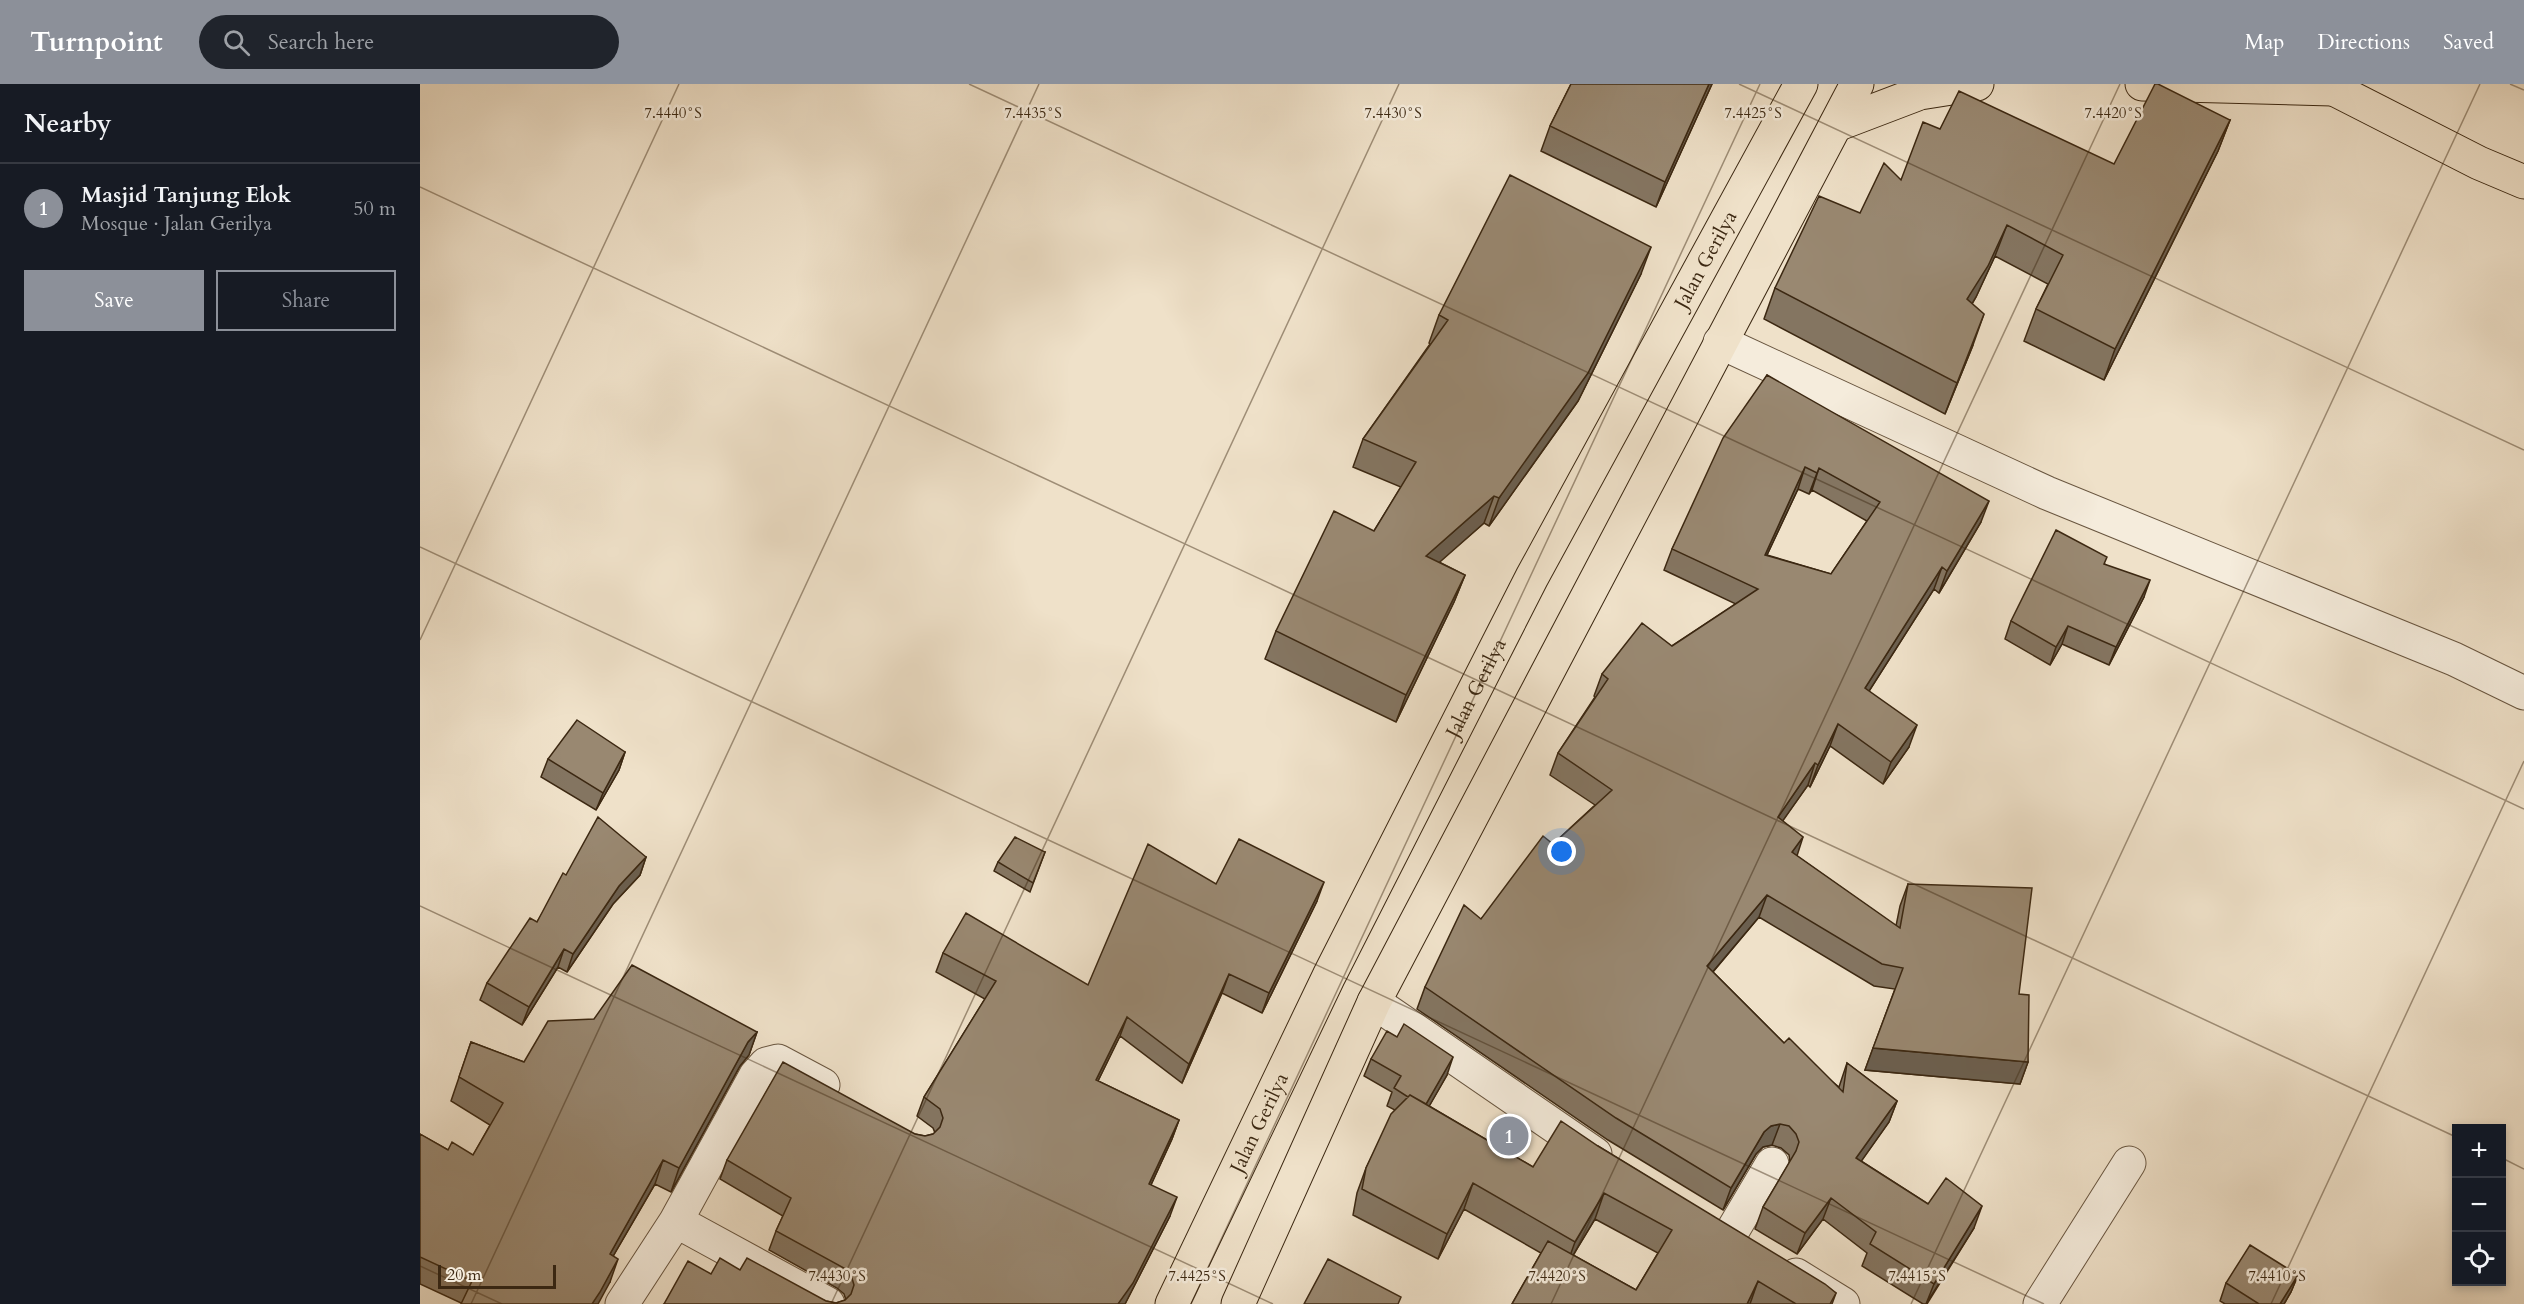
<!DOCTYPE html>
<html lang="en">
<head>
<meta charset="utf-8">
<style>
	:root { --surface:#171b24; --page:#20242c; --text:#f1f3f6; --muted:#9ea1a6; --line:#363941; --accent:#8c9099 }
	body { margin:0; font-family:Cardo,serif; background:var(--page); color:var(--text) }
	.controls { position:absolute; right:18px; bottom:18px; display:grid; overflow:hidden; border-radius:0px; box-shadow:0 3px 9px #0003 }
	.controls button { width:54px; height:54px; display:grid; place-items:center; padding:0; border:0; border-bottom:2px solid var(--line); background:var(--surface); color:var(--text); font:30px sans-serif }
	.scale { position:absolute; left:18px; bottom:15px; width:118px; box-sizing:border-box; padding-left:6px; border:3px solid #3c2812; border-top:0; font-size:16px; line-height:21px; white-space:nowrap; color:#3c2812; -webkit-text-stroke:4px #f5ecdc; paint-order:stroke }
	.you { position:absolute; left:1142px; top:768px; width:21px; height:21px; margin:-15px; border:4px solid #fff; border-radius:50%; background:#1a73e8; box-shadow:0 0 0 9px #1a73e833 }
	.badge { display:grid; place-items:center; width:39px; height:39px; border-radius:50%; background:var(--accent); color:#fff; font-size:20px; font-weight:700 }
	.pin { position:absolute; translate:-50% -50%; border:3px solid #fff; box-shadow:0 2px 6px #0006 }
	.list { margin:0; padding:0; list-style:none }
	h2 { display:flex; justify-content:space-between; align-items:center; height:78px; margin:0; padding:0 24px; font-size:26px }
	h2 small { font-size:20px; font-weight:400; color:var(--muted) }
	.list li { display:grid; grid-template-columns:39px 1fr auto; gap:18px; align-items:center; box-sizing:border-box; height:90px; padding:0 24px; border-top:2px solid var(--line) }
	.list b { display:block; font-size:22px; white-space:nowrap }
	.list p { margin:0; font-size:20px; white-space:nowrap; color:var(--muted) }
	.list em { font-size:20px; font-style:normal; color:var(--muted) }
	.actions { display:flex; gap:12px; padding:18px 24px }
	.actions a { flex:1; padding:14px 0; border:2px solid var(--accent); border-radius:0px; text-align:center; font-size:21px; color:var(--accent) }
	.actions .main { background:var(--accent); color:#fff }
	.icon { flex:none; width:33px; height:33px; fill:none; stroke:currentColor; stroke-width:2; stroke-linecap:round; stroke-linejoin:round }
	.map { position:relative; flex:none; width:2104px; height:1220px; overflow:hidden }
	header { display:flex; align-items:center; gap:36px; box-sizing:border-box; height:84px; padding:0 30px; background:var(--accent); color:#fff }
	header strong { font-size:28px }
	nav { display:flex; gap:33px; margin-inline-start:auto; font-size:21px }
	.search { width:420px; height:54px; background:var(--page); display:flex; align-items:center; gap:15px; box-sizing:border-box; padding:0 21px; border-radius:33px; color:var(--muted); font-size:22px }
	main { display:flex }
	aside { flex:1; background:var(--surface) }
	.map>svg:first-child { display:block }
	.lines { fill:none; stroke-linecap:round; stroke-linejoin:round }
	.minor-casing { stroke:#695640; stroke-width:35 }
	.major-casing { stroke:#3c2812; stroke-width:35 }
	.highway-casing { stroke:#3c2812; stroke-width:35 }
	.minor { stroke:#f5ecdc; stroke-width:33 }
	.major { stroke:#efe1c9; stroke-width:33 }
	.highway { stroke:#efe1c9; stroke-width:33 }
	.wall { fill:#847561; stroke:#3c2812; stroke-width:1.5; fill-rule:evenodd }
	.shaded-wall { fill:#6b5f4f; stroke:#3c2812; stroke-width:1.5 }
	.building { fill:#998871; stroke:#3c2812; stroke-width:1.5; fill-rule:evenodd }
	.ticks { fill:none; stroke:#3c2812; stroke-width:1.5; stroke-opacity:0.45 }
	.labels { text-anchor:middle; dominant-baseline:central; stroke-width:5; stroke-linejoin:round; paint-order:stroke }
	.street-label { font-size:20px; fill:#3c2812; stroke:#f5ecdc }
	.ticks-label { font-size:15px; text-anchor:middle; fill:#3c2812; stroke:#f5ecdc; stroke-width:5; stroke-linejoin:round; paint-order:stroke }
</style>
</head>
<body>
<header>
<strong>Turnpoint</strong>
<div class="search"><svg class="icon" aria-label="search" viewBox="0 0 24 24"><circle cx="10" cy="10" r="6"/><path d="M15 15l6 6"/></svg>Search here</div>
<nav><a>Map</a><a>Directions</a><a>Saved</a></nav>
</header>
<main>
<aside>
<h2>Nearby<small></small></h2>
<ul class="list">
<li><span class="badge">1</span><div><b>Masjid Tanjung Elok</b><p>Mosque · Jalan Gerilya</p></div><em>50 m</em></li>
</ul>
<div class="actions"><a class="main">Save</a><a>Share</a></div>
</aside>
<div class="map">
<svg width="2104" height="1220" viewBox="0 0 2104 1220">
	<rect width="100%" height="100%" fill="#efe1c9"/>
	<filter id="stains"><feTurbulence type="fractalNoise" baseFrequency=".00333" numOctaves="4"/><feColorMatrix values="0 0 0 0 .2 0 0 0 0 .09 0 0 0 0 .02 0 0 0 .5 -.17"/></filter>
	<radialGradient id="worn" r=".72"><stop offset=".6" stop-color="#630" stop-opacity="0"/><stop offset="1" stop-color="#630" stop-opacity=".3"/></radialGradient>
	<g class="lines">
		<g class="minor-casing">
			<path id="minor" d="M1300,258l327,151 407,166 70,34
				M954,918l221,152
				M256,1137l80,-146 10,-11 12,-3 45,24
				M1310,1151l42,-71
				M1376,1191l47,29
				M202,1220l54,-83 152,83
				M1620,1220l89,-141"/>
		</g>
		<g class="major-casing">
			<path id="major" d="M1904,0l155,79 45,19"/>
		</g>
		<g class="highway-casing">
			<g id="highway">
				<path d="M1722,0l190,5"/>
				<path d="M1416,41l84,-32 57,-9"/>
				<path id="s1" d="M752,1220l157,-328 203,-399 269,-493"/>
				<path d="M818,1220l136,-302 483,-918"/>
			</g>
		</g>
		<use href="#minor" class="minor"/>
		<use href="#major" class="major"/>
		<use href="#highway" class="highway"/>
	</g>
	<path class="wall" d="M1151,0h141l-56,123 -115,-56 9,-25z
		M1810,36l-12,31 -114,229 -80,-39 12,-32 12,-25 -53,-28 -19,41 -4,7 1,41 -28,69 -181,-95 11,-31 85,-75 41,-33 39,-51 174,35z
		M1221,190l-63,127 -89,125 -5,-3 -45,39 26,13 -11,27 -58,120 -131,-63 11,-28 98,-100 27,-44 -48,-20 10,-28 67,-95 -1,-1 10,-28z
		M1347,291l214,147 -42,71 -5,-4 -65,102 40,56 -26,37 -53,-38 -20,41 -2,-2 -26,36 15,35 99,70 4,-20 8,-22 111,110 9,68 -8,22 -155,-14 30,-81 -21,-3 -115,-69 -46,55 71,71 55,44 8,-24 50,38 -8,21 -28,39 67,43 46,24 -47,76h-4l-61,-38 5,-13 -44,-34 -26,35 -42,-25 8,-22 27,-45 -1,-7 -8,-7 -9,-3 -9,2 -7,7 -33,56 -115,-70 -191,-131 8,-22 56,-68 72,-75 42,-39 -45,-30 8,-22 37,-56 -1,-1 8,-22 70,-28 64,-42 -72,-34 8,-21zM1378,405l11,5 3,-4 55,31 -36,53 -64,-19z
		M1685,480l39,33 -35,68 -47,-21 -12,21 -45,-26 6,-18z
		M205,668l-6,18 -23,40 -55,-33 7,-18z
		M625,768l-15,40 -36,-21 4,-9z
		M226,773l-6,18 -27,29 -46,68 -9,-5 -36,58 -42,-25 7,-17 50,-61 29,-47z
		M796,800l101,17 -55,112 -40,-20 -40,90 -62,-47 -22,45 81,39 -7,19 -21,46 19,31 -45,88h-461l47,-30 29,-4 86,31 10,2 10,-3 -2,-6 -7,-6 -68,-38 7,-19 7,-15 -63,-37 7,-19 188,-26 10,2 8,-2 2,-1 -2,-5 -16,-12 7,-19 61,-98 -49,-27 7,-19 145,32z
		M337,948l-8,23 -9,11 -69,126 -16,-8 -42,72 -3,26 -149,21 -41,-19v-150l28,16 25,5 17,-30 -39,-24 20,-59 53,20z
		M951,975l76,16 -18,31 104,61 65,-21 238,147 -4,11h-320l29,-51 -77,-44 -26,50 -85,-44 4,-22 9,-25 29,-58 -8,-4 5,-14 -28,-16zM1175,1135l63,34 -22,37 -63,-35z
		M1878,1191l-7,17 -7,12h-59l-5,-3 6,-18z"/>
	<path class="shaded-wall" d="M1289,0h3l-56,123 9,-25z
		M1810,36l-12,31 -114,229 11,-31z
		M1587,141l-12,31 -19,41 -20,34 11,-32z
		M1231,163l-10,27 -63,127 -89,125 10,-28z
		M1564,230l-11,31 -28,69 12,-31z
		M1385,383l-7,22 -41,87 8,-21z
		M1399,384l-7,22 -3,4 8,-21z
		M1074,412l-10,27 -68,60 10,-27z
		M1569,417l-8,21 -42,71 8,-22z
		M1522,483l-8,22 -77,121 8,-22z
		M1045,491l-11,27 -58,120 10,-27z
		M1730,496l-6,17 -35,68 7,-18z
		M1648,542l-6,18 -12,21 6,-18z
		M1418,640l-8,22 -20,41 8,-22z
		M1497,641l-8,22 -26,37 8,-22z
		M205,668l-6,18 -23,40 7,-17z
		M1395,679l-7,22 -38,54 8,-22z
		M1383,753l-7,22 -4,-7z
		M226,773l-6,18 -27,29 -46,68 6,-18 46,-68z
		M904,798l-7,19 -55,112 7,-20z
		M1347,811l-8,22 -60,71 8,-22z
		M144,865l-6,18 -36,58 7,-18z
		M809,890l-7,19 -40,90 7,-19z
		M707,933l-7,19 -31,63 7,-19z
		M337,948l-8,23 -9,11 -69,126 8,-24 69,-126z
		M1453,964l155,14 -8,22 -155,-14z
		M1033,973l-6,18 -28,49 6,-18z
		M1477,1017l-8,21 -41,58 8,-22z
		M759,1036l-7,19 -30,65 7,-20z
		M1360,1040l-8,21 -9,2 -7,7 -33,56 8,-22 33,-56 7,-6z
		M243,1076l-8,24 -54,93 9,-23z
		M1053,1099l-9,26 -26,50 9,-25z
		M1184,1109l-9,26 -29,48 9,-25z
		M757,1113l-7,19 -44,86 -1,2h-7z
		M1411,1114l-8,21 -26,35 8,-21z
		M1562,1122l-8,22 -48,76 8,-20z
		M198,1175l-8,23 -12,22h-6z
		M1878,1191l-7,17 -7,12h-4z
		M1338,1197l-8,23h-3z"/>
	<path class="building" d="M1151,0h138l-44,98 -115,-56z
		M1735,0h3l72,36 -115,229 -79,-40 27,-54 -56,-30 -19,41 -21,33 17,15 -27,69 -182,-95 44,-92 41,17 24,-50 17,17 22,-58 17,7 19,-38 155,73z
		M1090,91l141,72 -63,126 -89,125 -5,-2 -68,60 39,19 -59,120 -130,-64 58,-120 40,20 42,-69 -53,-23 85,-119 -9,-5z
		M1347,291l222,126 -42,70 -5,-4 -77,121 52,37 -26,37 -53,-38 -20,41 -3,-2 -37,54 25,20 -11,15 108,76 8,-44 124,4 -13,106 10,1 -1,67 -155,-14 30,-80 -21,-4 -115,-69 -60,71 77,77 5,-5 54,54 4,-29 50,38 -41,57 72,46 18,-26 36,28 -48,78 -64,-40 6,-12 -45,-34 -26,35 -42,-26 33,-56 3,-9 -3,-8 -7,-8 -9,-2 -9,2 -7,6 -33,56 -115,-70 -191,-131 39,-82 17,14 62,-83 10,8 59,-54 -54,-37 50,-74 -6,-5 40,-51 30,23 86,-57 -86,-40 51,-111zM1385,383l12,6 2,-5 61,34 -49,72 -66,-19z
		M1636,446l51,27 -3,7 46,16 -34,67 -48,-21 -12,21 -45,-26z
		M157,636l48,32 -22,41 -55,-34z
		M178,733l48,40 -27,29 -46,68 -9,-5 -35,58 -42,-24 43,-65 7,4 26,-49 3,2z
		M595,753l30,15 -12,31 -35,-21z
		M819,755l85,43 -55,111 -40,-19 -40,90 -62,-47 -31,63 83,40 -30,64 28,13 -44,86 -15,21h-454l24,-43 23,13 9,-16 20,12 7,-12 79,43 10,2 9,-3 6,-6 3,-9 -3,-10 -7,-7 -68,-37 15,-33 -64,-38 56,-98 132,72 10,2 8,-2 7,-7 3,-9 -3,-9 -16,-12 72,-116 -53,-28 23,-40 122,72 60,-141 68,40z
		M212,881l125,67 -9,10 -69,126 -16,-8 -53,94 8,5 -18,33 -8,12h-131l11,-23 -52,-24v-123l28,16 4,-8 21,13 30,-52 -44,-26 12,-35 53,20 24,-41 46,-2z
		M984,940l49,33 -27,47 -16,-9 -2,2 -14,-9 7,-12 -30,-17 16,-28 10,6z
		M990,1011l123,72 28,-46 37,25 227,138 11,9 -6,11h-34l-38,-23 -11,23h-235l36,-63 88,49 36,-60 -68,-37 -29,49 -102,-59 -26,51 -85,-45 4,-21 25,-54z
		M1830,1161l48,30 -18,29h-21l-33,-21z
		M908,1175l73,38 -3,7h-94z"/>
	<path class="ticks" d="M549,0l1555,725M1319,0l785,366M2090,0l14,6M0,103l2036,950M0,463l1624,757M0,556l259,-556M0,822l853,398M2082,1074l22,11M0,1182l82,38M51,1220l568,-1220M411,1220l568,-1220M771,1220l569,-1220M1131,1220l569,-1220M1491,1220l569,-1220M1851,1220l253,-543"/>
	<g class="labels">
		<g class="street-label">
			<text stroke="none"><textPath href="#s1" startOffset="1173">Jalan Gerilya</textPath></text>
			<text stroke="none"><textPath href="#s1" startOffset="687">Jalan Gerilya</textPath></text>
			<text stroke="none"><textPath href="#s1" startOffset="201">Jalan Gerilya</textPath></text>
		</g>
	</g>
	<g class="ticks-label">
		<text x="253" y="34">7.4440°S</text>
		<text x="613" y="34">7.4435°S</text>
		<text x="973" y="34">7.4430°S</text>
		<text x="1333" y="34">7.4425°S</text>
		<text x="1693" y="34">7.4420°S</text>
		<text x="417" y="1197">7.4430°S</text>
		<text x="777" y="1197">7.4425°S</text>
		<text x="1137" y="1197">7.4420°S</text>
		<text x="1497" y="1197">7.4415°S</text>
		<text x="1857" y="1197">7.4410°S</text>
	</g>
	<rect width="100%" height="100%" filter="url(#stains)"/>
	<rect width="100%" height="100%" fill="url(#worn)"/>
</svg>
<div class="controls">
<button>+</button>
<button>−</button>
<button><svg class="icon" aria-label="locate" viewBox="0 0 24 24"><circle cx="12" cy="12" r="6"/><path d="M12 2v4M12 18v4M2 12h4M18 12h4"/></svg></button>
</div>
<div class="scale">20 m</div>
<div class="you"></div>
<div class="pin badge" style="left:1089px;top:1052px">1</div>
</div>
</main>
</body>
</html>
